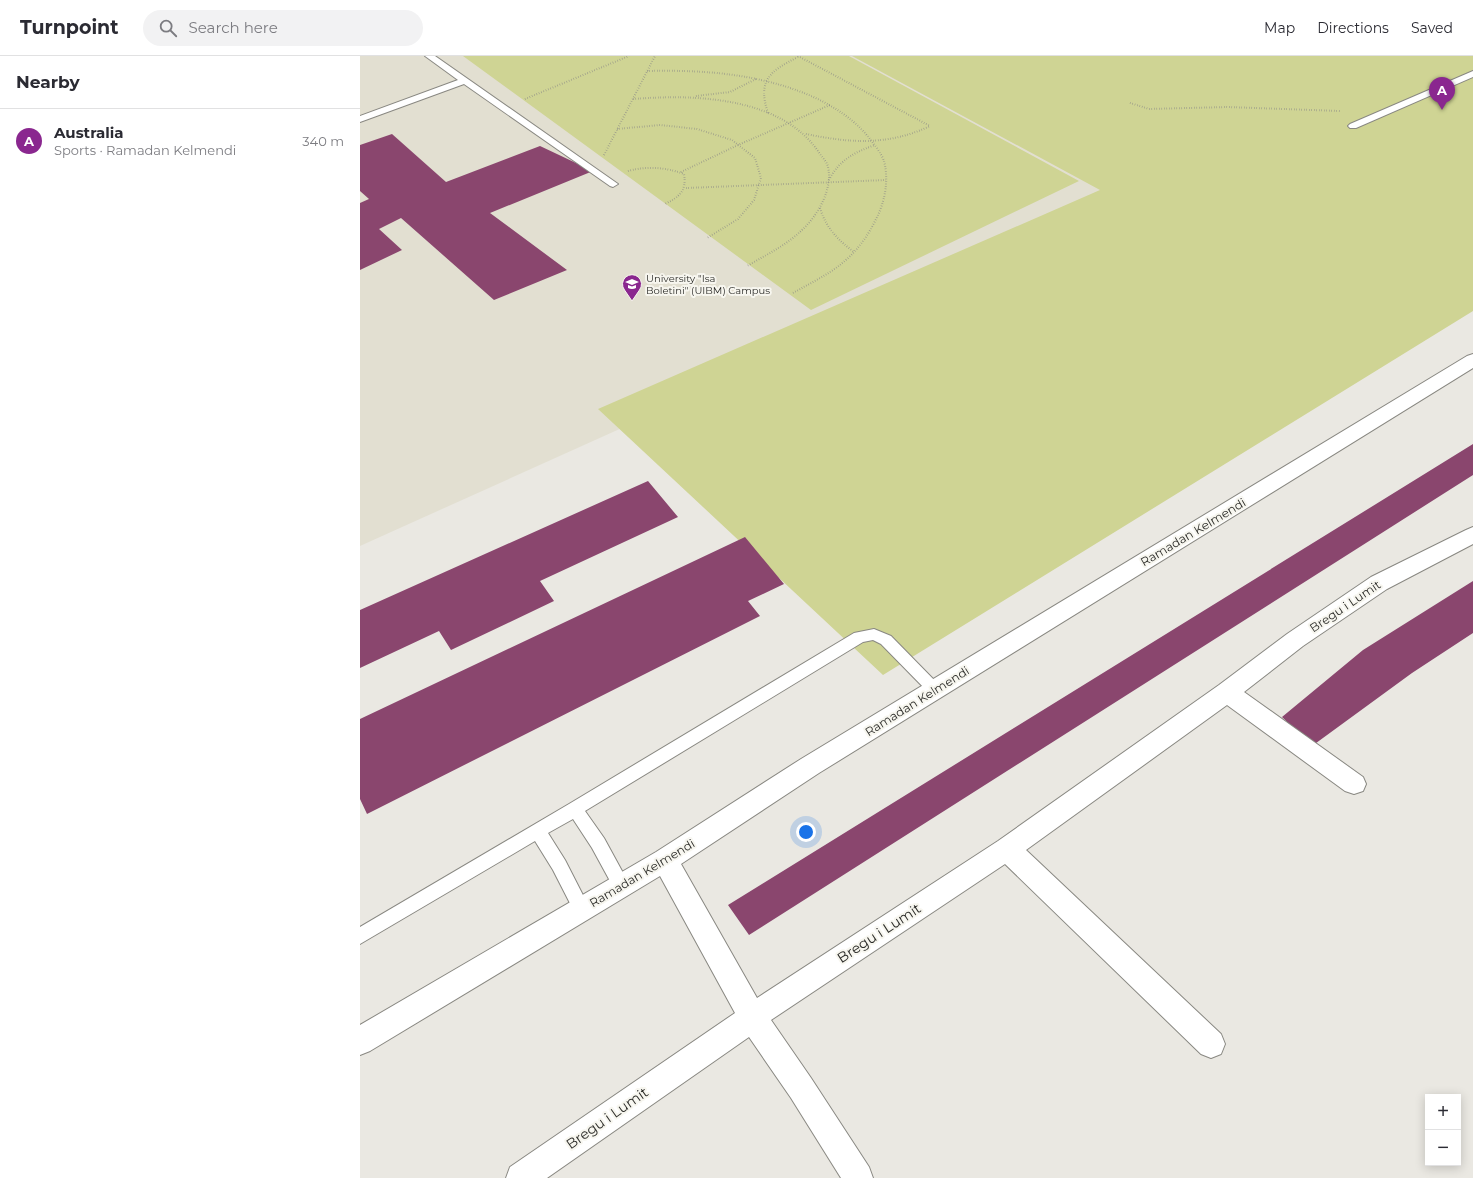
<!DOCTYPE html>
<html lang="en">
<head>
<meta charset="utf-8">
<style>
	:root { --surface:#fff; --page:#f2f2f3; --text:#2b2b33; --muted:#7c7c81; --line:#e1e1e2; --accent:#8a278f }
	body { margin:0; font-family:Montserrat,sans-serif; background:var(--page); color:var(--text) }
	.controls { position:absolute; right:12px; bottom:12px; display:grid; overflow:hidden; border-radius:0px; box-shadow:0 2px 10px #0003 }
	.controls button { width:36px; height:36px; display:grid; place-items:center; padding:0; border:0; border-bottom:1px solid var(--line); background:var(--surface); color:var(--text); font:20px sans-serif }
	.you { position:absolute; left:446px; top:776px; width:14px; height:14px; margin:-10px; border:3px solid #fff; border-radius:50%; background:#1a73e8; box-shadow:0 0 0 6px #1a73e833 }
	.badge { display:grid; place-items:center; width:26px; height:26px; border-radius:50%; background:var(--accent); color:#fff; font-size:13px; font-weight:700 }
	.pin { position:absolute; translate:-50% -33px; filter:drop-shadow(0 1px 2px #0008) }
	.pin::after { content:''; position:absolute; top:21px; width:14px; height:12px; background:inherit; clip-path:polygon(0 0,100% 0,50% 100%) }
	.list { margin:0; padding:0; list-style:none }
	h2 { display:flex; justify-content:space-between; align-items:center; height:52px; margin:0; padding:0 16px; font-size:17px }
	h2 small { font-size:13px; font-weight:400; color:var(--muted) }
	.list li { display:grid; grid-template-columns:26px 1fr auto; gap:12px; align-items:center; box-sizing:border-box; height:64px; padding:0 16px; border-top:1px solid var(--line) }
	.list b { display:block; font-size:15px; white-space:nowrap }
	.list p { margin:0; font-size:13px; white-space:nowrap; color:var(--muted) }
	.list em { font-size:13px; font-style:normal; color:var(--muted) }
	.icon { flex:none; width:22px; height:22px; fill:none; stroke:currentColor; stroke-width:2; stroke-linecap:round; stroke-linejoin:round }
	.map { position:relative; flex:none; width:1113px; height:1122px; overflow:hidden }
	header { display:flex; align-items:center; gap:24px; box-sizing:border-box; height:56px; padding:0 20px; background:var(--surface); border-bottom:1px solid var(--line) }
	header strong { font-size:19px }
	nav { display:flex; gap:22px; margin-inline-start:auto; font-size:14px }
	.search { width:280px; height:36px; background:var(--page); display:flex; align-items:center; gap:10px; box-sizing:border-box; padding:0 14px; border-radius:22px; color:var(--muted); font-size:15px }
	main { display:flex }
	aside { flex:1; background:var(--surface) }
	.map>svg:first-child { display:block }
	.built { fill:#e2dfd1 }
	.green { fill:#cfd494 }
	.building { fill:#8a466e }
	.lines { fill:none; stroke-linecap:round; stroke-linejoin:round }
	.lane-casing { stroke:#898882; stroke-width:2 }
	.street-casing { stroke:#898882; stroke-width:2 }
	.path { stroke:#8b8a86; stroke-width:2; stroke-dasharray:0.5 2; stroke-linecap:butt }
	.lane { fill:#fff; fill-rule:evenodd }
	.street { fill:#fff; fill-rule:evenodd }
	.labels { text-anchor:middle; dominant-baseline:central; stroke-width:4; stroke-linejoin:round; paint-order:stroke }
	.far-poi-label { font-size:10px; fill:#2d2d2a; stroke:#f7f6ef; text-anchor:start }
	.street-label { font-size:12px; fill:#2d2d2a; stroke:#f7f6ef }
	.near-street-label { font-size:14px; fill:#2d2d2a; stroke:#f7f6ef }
</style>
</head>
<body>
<header>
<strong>Turnpoint</strong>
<div class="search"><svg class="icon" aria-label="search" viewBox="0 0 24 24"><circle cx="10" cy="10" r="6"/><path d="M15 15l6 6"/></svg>Search here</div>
<nav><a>Map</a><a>Directions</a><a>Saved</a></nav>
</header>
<main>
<aside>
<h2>Nearby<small></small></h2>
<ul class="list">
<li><span class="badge">A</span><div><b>Australia</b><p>Sports · Ramadan Kelmendi</p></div><em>340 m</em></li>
</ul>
</aside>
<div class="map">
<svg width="1113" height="1122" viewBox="0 0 1113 1122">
	<rect width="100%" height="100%" fill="#eae8e2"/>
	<path class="built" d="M0,0h1087l-1087,490z"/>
	<path class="green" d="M103,0h386l230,125 -268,129z
		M492,0h621v255l-590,364 -285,-266 502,-219z"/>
	<path class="building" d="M32,78l54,48 94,-36 53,25 -103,42 77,57 -73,30 -93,-82 -22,11 23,21 -42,20v-67l9,-4 -9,-8v-46z
		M1113,388v31l-724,460 -21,-30z
		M288,425l30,36 -138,64 14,20 -103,49 -12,-19 -79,37v-58z
		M385,481l39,47 -36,17 12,15 -393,198 -7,-15v-80z
		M1113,525v52l-61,40 -100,73 -30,-29 81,-67z"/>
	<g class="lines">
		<g class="lane-casing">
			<path id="lane" d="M65,0h10l183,128 -5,3 -3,-1 -146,-102 -104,38v-6l98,-36z
				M1113,15v6l-117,51h-6l-2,-2 2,-2z
				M514,573l17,7 49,50 2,4 -2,4 -5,2 -5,-2 -49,-50 -8,-4 -10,2 -278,169 19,27 24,44 2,5 -2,5 -6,3 -6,-3 -24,-44 -19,-29 -25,14 17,27 23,45 2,5 -2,5 -6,3 -6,-3 -23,-45 -18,-29 -175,103v-17l209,-123 285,-171z"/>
		</g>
		<g class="street-casing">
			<path id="street" d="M1113,298v14l-654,405 -138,91 76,134 241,-157 221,-156 68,-51 84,-57 95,-47 7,-3v17l-86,45 -84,57 -59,46 119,85 3,7 -3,7 -9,3 -9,-3 -118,-86 -201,145 195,184 4,10 -4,10 -10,4 -10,-4 -196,-190 -234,156 40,58 58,89 4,11h-32l-50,-80 -42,-61 -202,141h-41l4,-11 225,-154 -75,-137 -290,175 -10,4v-30l296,-173 145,-93 666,-403z"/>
		</g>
		<path class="path" d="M438,0l132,70
			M287,15c44,-1 87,1 130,13 36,10 74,28 96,59 4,5 9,12 11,18 5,19 1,40 -7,56 -7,15 -16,29 -28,40 -16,16 -37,25 -56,36
			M336,40l34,-4 26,-13
			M165,43l104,-43
			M273,43c39,-3 77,-3 115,7 29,8 55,22 72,48 3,4 7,8 8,13 5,22 -10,48 -25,62 -16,16 -37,26 -56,37
			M770,47l19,6 78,-2 113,4
			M408,57c-11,-33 2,-42 30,-56
			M257,73l43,-4 37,4 35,11 23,18 6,20 -7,22 -16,19 -31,19
			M446,78c44,9 82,12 124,-8
			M244,99l51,-99
			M268,115c19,-5 37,-4 56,3 3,17 -5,23 -19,30
			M321,116l57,-27 92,-40
			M469,124c10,-20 26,-28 46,-35
			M326,132l200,-8
			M460,152c6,20 18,32 34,44"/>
		<use href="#lane" class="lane"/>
		<use href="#street" class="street"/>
	</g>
	<defs>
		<g id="university-pin" transform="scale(1)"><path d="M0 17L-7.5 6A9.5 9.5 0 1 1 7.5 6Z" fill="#8a278f" stroke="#f7f6ef"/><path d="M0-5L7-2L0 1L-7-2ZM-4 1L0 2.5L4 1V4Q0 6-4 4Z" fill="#fff"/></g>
	</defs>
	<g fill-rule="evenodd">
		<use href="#university-pin" x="272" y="228"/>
	</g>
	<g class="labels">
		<g class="far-poi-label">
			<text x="286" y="222">University "Isa<tspan x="286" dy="12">Boletini" (UIBM) Campus</tspan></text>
		</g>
		<g class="street-label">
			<text transform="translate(833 476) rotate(-31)">Ramadan Kelmendi</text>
			<text transform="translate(985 550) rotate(-34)">Bregu i Lumit</text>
			<text transform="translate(557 645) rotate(-32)">Ramadan Kelmendi</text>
			<text transform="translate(282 817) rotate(-31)">Ramadan Kelmendi</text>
		</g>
		<g class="near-street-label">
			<text transform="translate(519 877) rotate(-33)">Bregu i Lumit</text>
			<text transform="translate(247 1062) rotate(-35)">Bregu i Lumit</text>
		</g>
	</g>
</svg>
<div class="controls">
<button>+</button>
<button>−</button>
</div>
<div class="you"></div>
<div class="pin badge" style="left:1082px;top:54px">A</div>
</div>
</main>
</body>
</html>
